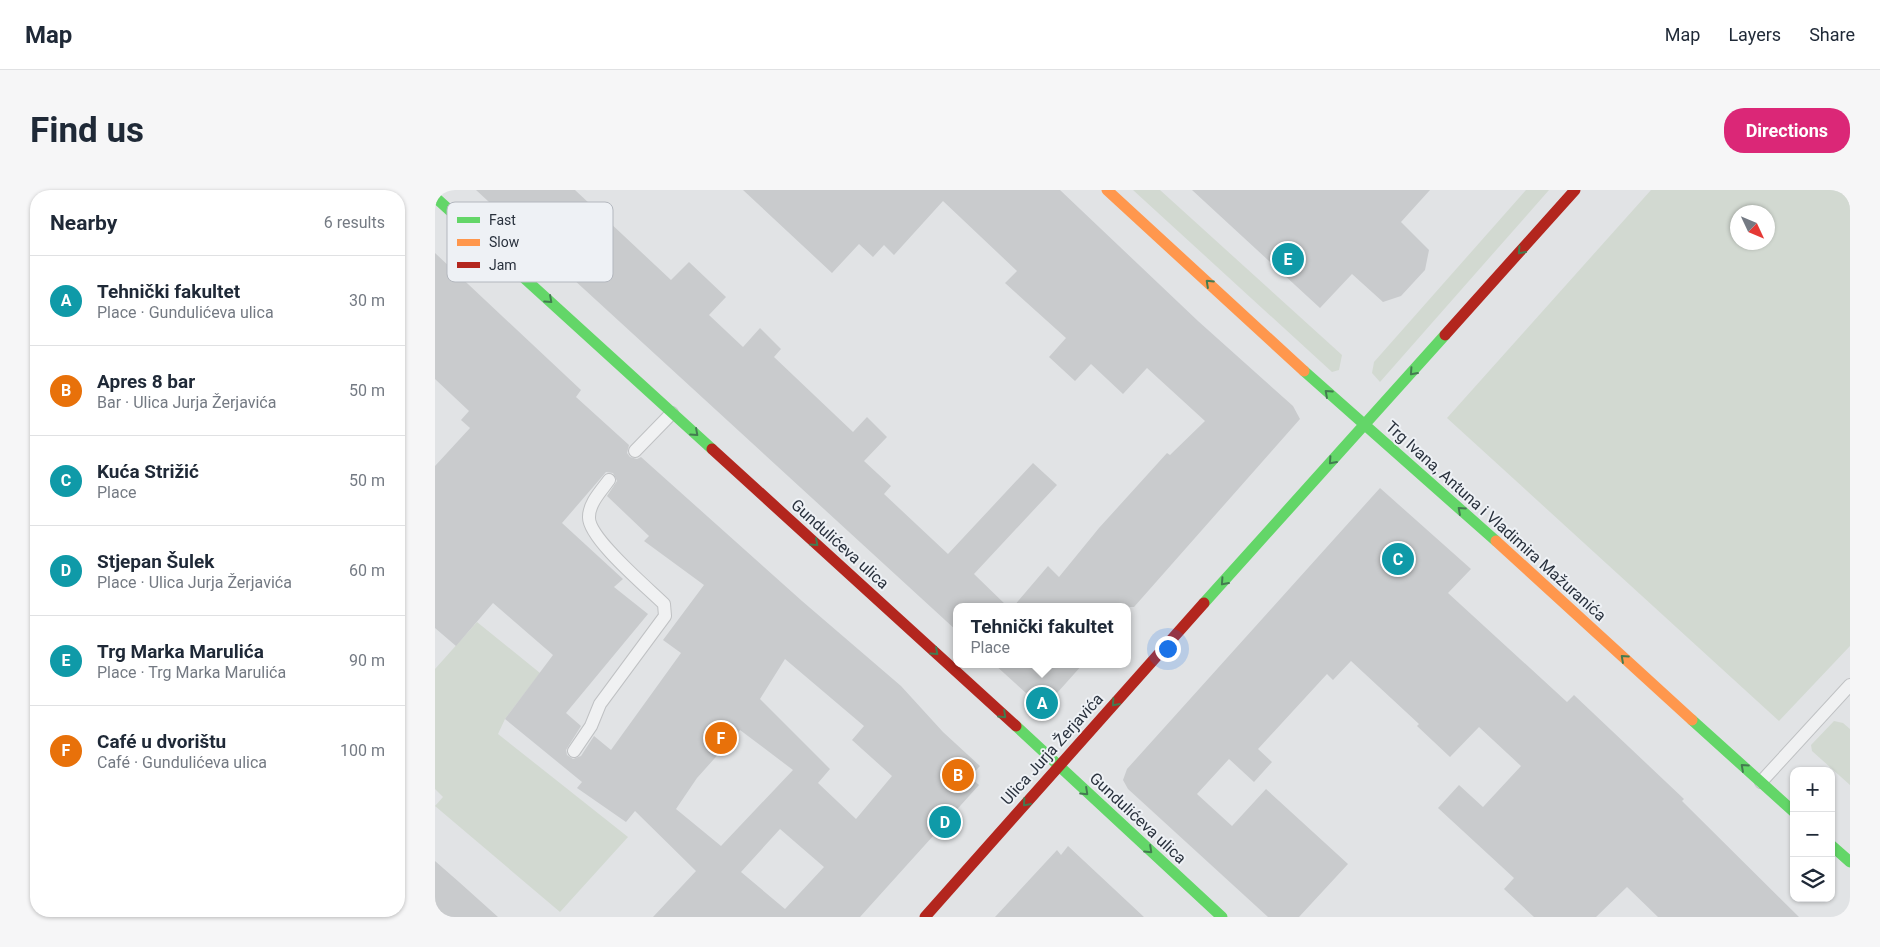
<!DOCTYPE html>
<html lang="en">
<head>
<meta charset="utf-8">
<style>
	:root { --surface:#fff; --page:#f6f6f7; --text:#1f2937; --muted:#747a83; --line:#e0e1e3; --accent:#db2777 }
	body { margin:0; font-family:Roboto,sans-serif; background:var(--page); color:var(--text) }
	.controls { position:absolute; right:15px; bottom:15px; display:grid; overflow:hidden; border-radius:10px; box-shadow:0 1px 4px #0004 }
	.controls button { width:45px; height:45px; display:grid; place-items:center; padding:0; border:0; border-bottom:1px solid var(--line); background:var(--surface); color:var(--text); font:25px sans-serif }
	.compass { position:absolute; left:1295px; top:15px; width:45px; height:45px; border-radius:50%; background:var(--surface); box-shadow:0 1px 4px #0004; rotate:134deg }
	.you { position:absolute; left:732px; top:458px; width:18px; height:18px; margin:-12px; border:4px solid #fff; border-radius:50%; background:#1a73e8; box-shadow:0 0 0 8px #1a73e833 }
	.badge { display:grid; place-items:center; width:32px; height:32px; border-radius:50%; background:var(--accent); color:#fff; font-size:16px; font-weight:700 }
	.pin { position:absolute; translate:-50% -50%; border:2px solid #fff; box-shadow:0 1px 5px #0006 }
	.popup { position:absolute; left:518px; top:413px; width:178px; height:65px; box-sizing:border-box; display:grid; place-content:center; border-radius:10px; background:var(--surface); filter:drop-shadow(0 1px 4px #0005); font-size:16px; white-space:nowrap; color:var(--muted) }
	.popup b { font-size:19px; color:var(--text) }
	.popup::after { content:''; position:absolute; left:50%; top:100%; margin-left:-10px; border:10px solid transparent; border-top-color:var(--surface) }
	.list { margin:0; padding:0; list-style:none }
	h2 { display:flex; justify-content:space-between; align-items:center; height:65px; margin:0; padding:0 20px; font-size:21px }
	h2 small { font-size:16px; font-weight:400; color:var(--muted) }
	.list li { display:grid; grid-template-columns:32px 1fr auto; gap:15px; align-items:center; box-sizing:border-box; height:90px; padding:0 20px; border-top:1px solid var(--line) }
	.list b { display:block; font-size:19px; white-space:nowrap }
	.list p { margin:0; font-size:16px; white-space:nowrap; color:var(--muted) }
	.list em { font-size:16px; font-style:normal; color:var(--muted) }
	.icon { flex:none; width:28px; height:28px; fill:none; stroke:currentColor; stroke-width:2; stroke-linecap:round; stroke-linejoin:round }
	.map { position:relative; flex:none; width:1415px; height:727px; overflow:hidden; border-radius:20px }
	header { display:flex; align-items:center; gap:30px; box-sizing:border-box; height:70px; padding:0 25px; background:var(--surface); border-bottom:1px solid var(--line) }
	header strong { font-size:24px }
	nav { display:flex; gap:28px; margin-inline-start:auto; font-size:18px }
	.intro { display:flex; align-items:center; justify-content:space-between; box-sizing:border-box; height:120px; padding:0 30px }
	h1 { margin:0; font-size:35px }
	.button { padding:12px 22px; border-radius:20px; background:var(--accent); color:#fff; font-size:18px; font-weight:700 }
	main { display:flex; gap:30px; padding:0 30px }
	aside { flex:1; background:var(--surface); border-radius:20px; box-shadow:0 1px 4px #0004 }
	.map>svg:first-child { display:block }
	.green { fill:#d2d9d1; fill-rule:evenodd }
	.building { fill:#c9cbcd; fill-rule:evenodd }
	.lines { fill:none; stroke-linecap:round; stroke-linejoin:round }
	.lane-casing { stroke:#bfc1c3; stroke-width:14 }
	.lane { stroke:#f0f1f2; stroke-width:12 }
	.fast { stroke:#63d668; stroke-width:11 }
	.slow { stroke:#ff974d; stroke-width:11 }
	.jam { stroke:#b3261e; stroke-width:11 }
	.oneway { stroke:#437b50 }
	.labels { text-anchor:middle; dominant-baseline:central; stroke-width:4; stroke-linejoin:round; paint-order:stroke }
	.street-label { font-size:16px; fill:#29313d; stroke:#eef1f5 }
	.key { fill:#eef1f5; stroke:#b3b7be; stroke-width:1 }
	.key-label { font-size:14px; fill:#29313d }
</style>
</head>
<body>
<header>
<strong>Map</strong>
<nav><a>Map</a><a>Layers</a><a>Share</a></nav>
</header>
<div class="intro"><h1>Find us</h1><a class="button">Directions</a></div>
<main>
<aside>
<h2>Nearby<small>6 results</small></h2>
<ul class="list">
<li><span class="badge" style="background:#0f9aa8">A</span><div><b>Tehnički fakultet</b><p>Place · Gundulićeva ulica</p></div><em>30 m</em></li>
<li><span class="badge" style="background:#e8710a">B</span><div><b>Apres 8 bar</b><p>Bar · Ulica Jurja Žerjavića</p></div><em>50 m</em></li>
<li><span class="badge" style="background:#0f9aa8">C</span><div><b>Kuća Strižić</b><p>Place</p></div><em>50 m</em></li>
<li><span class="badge" style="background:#0f9aa8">D</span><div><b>Stjepan Šulek</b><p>Place · Ulica Jurja Žerjavića</p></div><em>60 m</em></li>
<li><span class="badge" style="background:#0f9aa8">E</span><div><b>Trg Marka Marulića</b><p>Place · Trg Marka Marulića</p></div><em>90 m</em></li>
<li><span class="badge" style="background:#e8710a">F</span><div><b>Café u dvorištu</b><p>Café · Gundulićeva ulica</p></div><em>100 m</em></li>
</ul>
</aside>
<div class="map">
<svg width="1415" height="727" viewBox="0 0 1415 727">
	<rect width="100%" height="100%" fill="#e1e3e5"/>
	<path class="green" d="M698,0h27l182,165 -3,15 -7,2z
		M1091,0h23l-169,192 -8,-9 2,-11z
		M1216,0h199v456l-71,75 -332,-303zM1302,22h30v30h-30z
		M42,432l63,51 -35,46 -7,15 130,103 -68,75 -125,-106 8,-9 -8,-8v-120z
		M1399,531l9,2 7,6v56l-38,-34 -1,-6z"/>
	<path class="building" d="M41,0h99l96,90 18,-18 37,35 -17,18 34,32 17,-19 21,21 -7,8 79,75 14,-15 20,20 -23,24 27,25 -7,8 64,60 85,-91 24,22 -83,89 34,33h-51v24z
		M308,0h317l138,131 95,85 7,13 -166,188h-121l35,-41 11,11 40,-49 68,-75 3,2 35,-34 -58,-53 -24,26 -32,-30 -16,17 -26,-24 17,-19 -61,-55 12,-12 -74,-70 -49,54 -10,-10 -11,12 -14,-13 -27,29z
		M757,0h238l-29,32 28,28 -4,20 -24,26 -18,6 -31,-28 -32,34z
		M0,63l146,137 -5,7 53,48 -2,8 3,4 7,2 4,-2 161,144 99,85 42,46 37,34 -10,11 9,8 -119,132h-207l43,-46 -61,-60 -9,11 -49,-34 5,-6 -77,-63 48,-64 -60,-52 -37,43 -21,-18v-162l35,-38 -9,-8 8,-9 -34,-32zM171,282l7,1 4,8 -10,15 42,40 -5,5 60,44 -41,55 18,13 -70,97 -17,-14 -13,20 -8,3 -6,-4 -1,-5 15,-24 -15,-13 82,-99 -34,-27 9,-8 -61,-56zM350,469l79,67 -12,14 40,36 -36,43 -38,-36 12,-14 -70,-70zM305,540l53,40 -72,76 -45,-37 21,-31zM345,639l44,38 -39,42 -44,-37z
		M945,298l91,81 -23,24 119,109 7,-7 110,104 -2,2 117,116h-141l-31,-30 -31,30h-62l-30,-28 10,-11 -76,-70 21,-23 24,22 38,-41 -42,-39 -29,30 -33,-31 2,-2 -68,-63 -18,19 -6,-6 -69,75 14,13 -18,20 -25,-23 -32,35 35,32 34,-37 82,75 -49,53h-31l-140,-128 -5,-9 4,-11z
		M559,474h89l-34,38 -12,1z
		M633,656l76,71h-149l62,-67 4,5z
		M0,671l24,21 39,35h-63z"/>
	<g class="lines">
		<g class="lane-casing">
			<path id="lane" d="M200,261l37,-38
				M139,561l17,-25 9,-22 65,-88 -1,-12c-16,-16 -76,-66 -75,-87 0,-14 12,-26 20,-37
				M1326,592l89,-97"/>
		</g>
		<use href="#lane" class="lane"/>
		<path class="fast" d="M0,7l277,252
			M869,181l192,170
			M769,413l241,-268
			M1257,530l102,92
			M581,536l206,191
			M1396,655l19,17"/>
		<path class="slow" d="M672,0l197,181
			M1061,351l196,179"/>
		<path class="jam" d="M1010,145l130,-145
			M277,259l304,277
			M490,727l279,-314"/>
	</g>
	<defs><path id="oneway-chevron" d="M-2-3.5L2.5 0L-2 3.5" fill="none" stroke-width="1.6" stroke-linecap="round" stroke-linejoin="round" transform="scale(1.25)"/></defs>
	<g class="oneway">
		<use href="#oneway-chevron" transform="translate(1086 61) rotate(132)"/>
		<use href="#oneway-chevron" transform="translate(774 93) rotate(-137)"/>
		<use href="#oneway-chevron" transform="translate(114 110) rotate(42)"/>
		<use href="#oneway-chevron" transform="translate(978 182) rotate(132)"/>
		<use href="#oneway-chevron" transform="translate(893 203) rotate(-138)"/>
		<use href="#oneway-chevron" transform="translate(260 243) rotate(42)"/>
		<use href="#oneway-chevron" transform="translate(897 271) rotate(132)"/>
		<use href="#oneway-chevron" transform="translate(1026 320) rotate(-138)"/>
		<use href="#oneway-chevron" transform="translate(380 353) rotate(42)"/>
		<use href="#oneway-chevron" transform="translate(789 392) rotate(132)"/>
		<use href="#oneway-chevron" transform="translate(500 462) rotate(42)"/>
		<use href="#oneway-chevron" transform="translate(1189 468) rotate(-138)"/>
		<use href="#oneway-chevron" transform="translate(680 513) rotate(132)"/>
		<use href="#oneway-chevron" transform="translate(568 525) rotate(43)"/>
		<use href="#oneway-chevron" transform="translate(1309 577) rotate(-138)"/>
		<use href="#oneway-chevron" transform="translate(650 602) rotate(43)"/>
		<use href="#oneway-chevron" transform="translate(591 613) rotate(131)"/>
		<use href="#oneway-chevron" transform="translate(714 660) rotate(43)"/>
	</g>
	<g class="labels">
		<g class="street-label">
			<text transform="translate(1061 331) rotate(42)">Trg Ivana, Antuna i Vladimira Mažuranića</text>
			<text transform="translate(405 354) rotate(42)">Gundulićeva ulica</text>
			<text transform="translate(617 559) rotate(-48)">Ulica Jurja Žerjavića</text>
			<text transform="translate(703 628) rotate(43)">Gundulićeva ulica</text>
		</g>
	</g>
	<rect x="12" y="12" width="166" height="80" rx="8" class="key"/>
	<rect x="22" y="27" width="23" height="6" fill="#63d668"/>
	<rect x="22" y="49" width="23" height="7" fill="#ff974d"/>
	<rect x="22" y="72" width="23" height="6" fill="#b3261e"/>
	<g class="key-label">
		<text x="54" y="35">Fast</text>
		<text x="54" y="57">Slow</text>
		<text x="54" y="80">Jam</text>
	</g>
</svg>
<div class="controls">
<button>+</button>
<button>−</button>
<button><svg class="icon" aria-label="layers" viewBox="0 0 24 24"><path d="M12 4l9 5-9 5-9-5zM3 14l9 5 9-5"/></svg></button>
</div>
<svg class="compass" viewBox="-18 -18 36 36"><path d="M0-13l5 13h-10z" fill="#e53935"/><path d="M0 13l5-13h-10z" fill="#747a83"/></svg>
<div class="you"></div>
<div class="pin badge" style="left:607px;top:513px;background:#0f9aa8">A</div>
<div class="popup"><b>Tehnički fakultet</b>Place</div>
<div class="pin badge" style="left:523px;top:585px;background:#e8710a">B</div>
<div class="pin badge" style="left:963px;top:369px;background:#0f9aa8">C</div>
<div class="pin badge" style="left:510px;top:632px;background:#0f9aa8">D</div>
<div class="pin badge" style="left:853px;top:69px;background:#0f9aa8">E</div>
<div class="pin badge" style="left:286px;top:548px;background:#e8710a">F</div>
</div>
</main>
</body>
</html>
